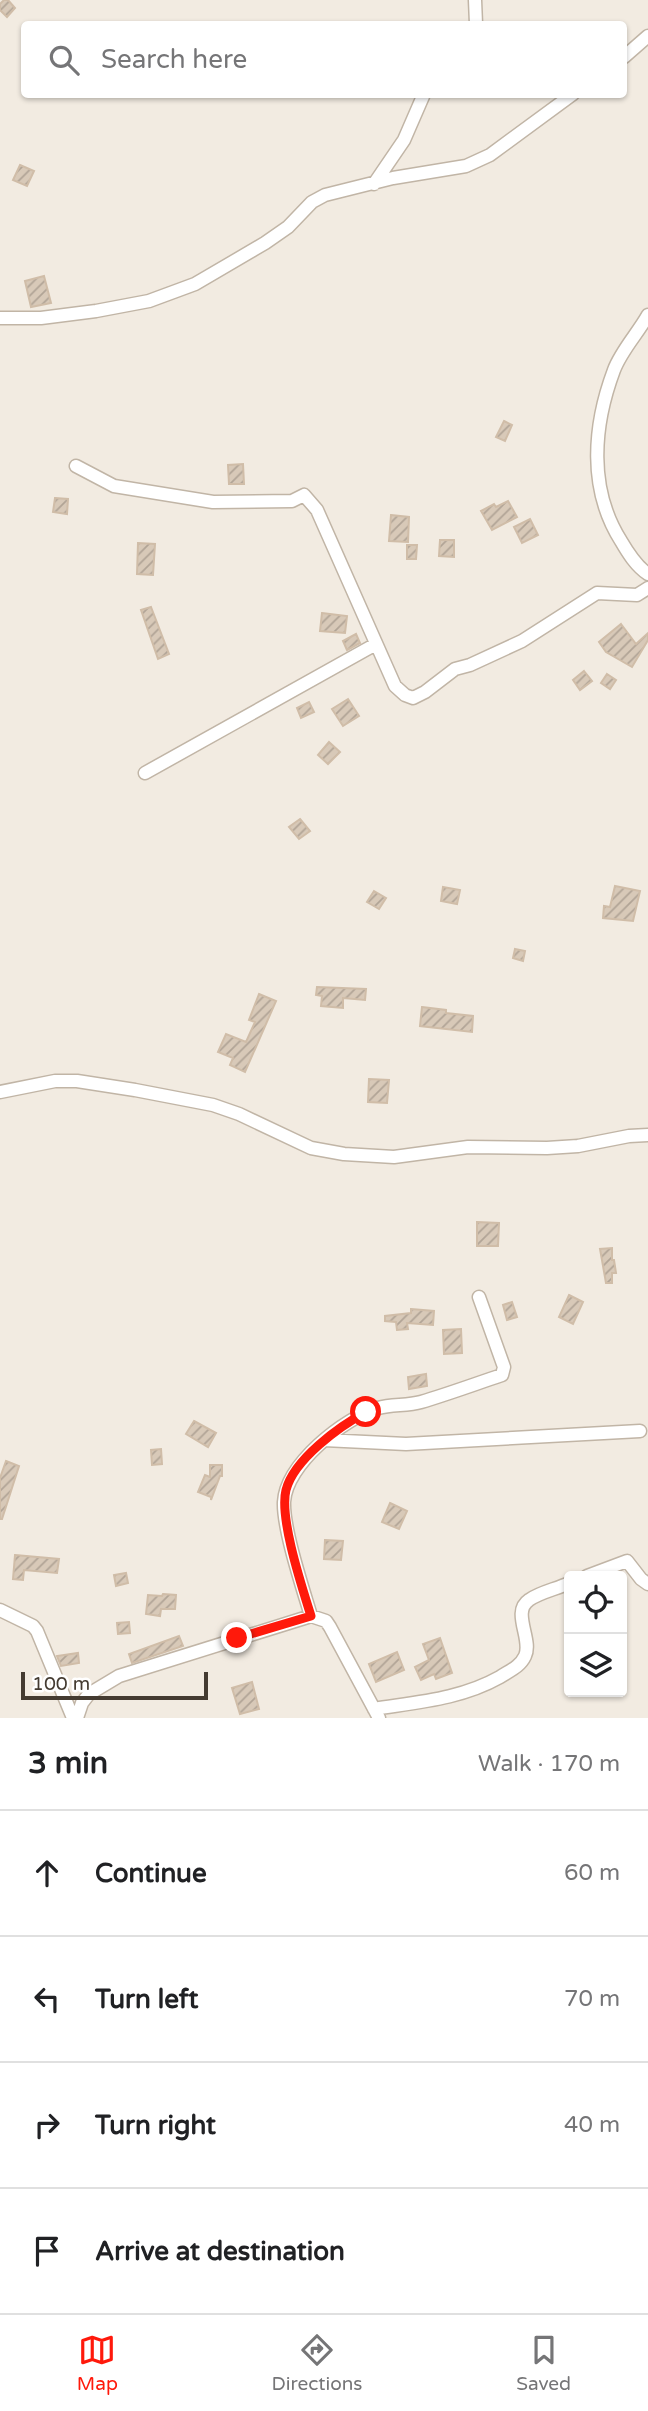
<!DOCTYPE html>
<html lang="en">
<head>
<meta charset="utf-8">
<style>
	:root { --surface:#fff; --page:#f2f2f2; --text:#202124; --muted:#757577; --line:#e0e0e0; --accent:#ff190b }
	body { margin:0; font-family:"Varela Round",sans-serif; background:var(--page); color:var(--text) }
	.controls { position:absolute; right:21px; bottom:21px; display:grid; overflow:hidden; border-radius:7px; box-shadow:0 2px 5px #0004 }
	.controls button { width:63px; height:63px; display:grid; place-items:center; padding:0; border:0; border-bottom:2px solid var(--line); background:var(--surface); color:var(--text); font:35px sans-serif }
	.scale { position:absolute; left:21px; bottom:18px; width:187px; box-sizing:border-box; padding-left:7px; border:4px solid #443b31; border-top:0; font-size:19px; line-height:24px; white-space:nowrap; color:#443b31; -webkit-text-stroke:5px #fff; paint-order:stroke }
	.stop { position:absolute; width:21px; height:21px; margin:-16px; border:5px solid #ff190b; border-radius:50%; background:#fff }
	.stop.end { background:#ff190b; border-color:#fff; box-shadow:0 2px 7px #0008 }
	.list { margin:0; padding:0; list-style:none }
	h2 { display:flex; justify-content:space-between; align-items:center; height:91px; margin:0; padding:0 28px; font-size:30px }
	h2 small { font-size:23px; font-weight:400; color:var(--muted) }
	.list li { display:grid; grid-template-columns:46px 1fr auto; gap:21px; align-items:center; box-sizing:border-box; height:126px; padding:0 28px; border-top:2px solid var(--line) }
	.list b { display:block; font-size:26px; white-space:nowrap }
	.list em { font-size:23px; font-style:normal; color:var(--muted) }
	.icon { flex:none; width:38px; height:38px; fill:none; stroke:currentColor; stroke-width:2; stroke-linecap:round; stroke-linejoin:round }
	.map { position:relative; flex:none; width:648px; height:1718px; overflow:hidden }
	.search { position:absolute; background:var(--surface); box-shadow:0 2px 5px #0004; left:21px; right:21px; top:21px; height:77px; display:flex; align-items:center; gap:18px; box-sizing:border-box; padding:0 24px; border-radius:7px; color:var(--muted); font-size:26px }
	.sheet { height:595px; background:var(--surface) }
	nav { display:flex; justify-content:space-around; align-items:center; box-sizing:border-box; height:98px; border-top:2px solid var(--line); background:var(--surface); font-size:19px; color:var(--muted) }
	nav a { display:grid; justify-items:center; gap:4px }
	nav .on { color:var(--accent) }
	.map>svg:first-child { display:block }
	.building { fill:url(#building-hatch); stroke:#d0bda8; stroke-width:2 }
	.lines { fill:none; stroke-linecap:round; stroke-linejoin:round }
	.street-casing { stroke:#c1b5a6; stroke-width:15 }
	.street { stroke:#fff; stroke-width:12 }
	.route { stroke:#ff190b; stroke-width:9 }
</style>
</head>
<body>
<div class="map">
<svg width="648" height="1718" viewBox="0 0 648 1718">
	<defs>
		<pattern id="building-hatch" width="6" height="6" patternUnits="userSpaceOnUse" patternTransform="scale(1.75)"><rect width="6" height="6" fill="#d8c9b8"/><path d="M-1 1l2-2M0 6l6-6M5 7l2-2" fill="none" stroke="#b1a496"/></pattern>
	</defs>
	<rect width="100%" height="100%" fill="#f2ebe1"/>
	<path class="building" d="M4,0h4l7,8 -8,9 -7,-7v-6z
		M20,165l14,6 -7,15 -14,-6z
		M44,276l7,27 -20,4 -6,-26z
		M504,421l8,4 -7,16 -9,-4z
		M243,464l1,20h-15l-1,-19z
		M55,498l13,1 -1,15 -14,-2z
		M508,501l9,16 -25,13 -11,-19 13,-7 2,3z
		M391,515l18,2 -1,25 -19,-1z
		M530,519l8,16 -16,8 -8,-16z
		M440,540h14v17l-15,-1z
		M138,543l17,1 -2,31 -16,-1z
		M407,545h10l-1,14h-9z
		M151,607l18,47 -11,5 -17,-49z
		M322,613l25,3 -2,17 -25,-2z
		M621,624l15,20 12,-11v7l-16,27 -26,-15 -7,-10z
		M356,634l4,9 -13,7 -4,-9z
		M584,671l8,10 -12,9 -7,-10z
		M607,674l9,6 -6,9 -9,-6z
		M348,699l11,17 -16,10 -11,-17z
		M309,702l5,10 -13,6 -4,-10z
		M329,742l11,10 -12,12 -10,-9z
		M300,819l10,12 -11,8 -10,-12z
		M615,886l25,5 -7,30 -30,-3 1,-12 6,1z
		M443,887l17,3 -3,14 -16,-3z
		M374,891l12,7 -7,11 -12,-7z
		M515,949l10,2 -2,10 -10,-3z
		M317,987l49,2 -1,11 -22,-2v10l-22,-2 1,-10 -6,-1z
		M259,994l17,7 -31,71 -15,-7 3,-7 -15,-6 8,-18 20,8 9,-20 -6,-2z
		M422,1007l24,3v3l27,3 -1,16 -52,-6z
		M369,1079l20,1 -2,23 -19,-1z
		M477,1222l22,1 -1,23h-21z
		M612,1248v12h2l2,13h-4v10h-6l-6,-34z
		M569,1295l14,7 -10,22 -14,-7z
		M512,1302l5,15 -10,3 -4,-15z
		M411,1309l23,2 -1,14 -26,-2 1,6 -11,1 -1,-8 -11,-1v-5l26,-3z
		M461,1329l1,24 -18,1 -1,-24z
		M426,1374l1,12 -18,3 -1,-12z
		M194,1421l22,12 -8,14 -22,-13z
		M161,1449l1,15 -10,1 -1,-15z
		M6,1461l13,5 -17,53h-2v-41z
		M210,1465h12v11h-2l-9,24v-3l-13,-5 7,-17 5,2z
		M390,1503l17,8 -8,18 -17,-7z
		M325,1540l18,1 -2,19 -17,-1z
		M15,1555l44,4 -2,14 -33,-3 -1,10 -10,-1z
		M126,1573l2,10 -12,3 -2,-11z
		M163,1594l13,1 -1,14h-14l-1,7 -14,-2 2,-19 14,1z
		M129,1622l1,11 -12,1 -1,-11z
		M179,1636l4,10 -51,17 -3,-9z
		M440,1638l12,35 -16,6 -2,-5 -13,6 -6,-13 14,-7 -6,-16z
		M397,1652l7,18 -28,12 -7,-18z
		M78,1653l1,10 -18,3 -4,-10z
		M252,1682l7,27 -19,5 -8,-26z"/>
	<g class="lines">
		<g class="street-casing">
			<path id="street" d="M475,0l1,24
				M624,57l24,-21
				M374,184l30,-44 20,-46
				M648,315c-10,18 -27,36 -34,55 -21,56 -26,119 7,171 7,12 15,25 27,33
				M0,318h41l55,-7 53,-10 46,-17 70,-41 23,-16 24,-25 13,-7 68,-17 73,-12 24,-11 83,-61
				M76,466l38,20 99,16 79,-1 12,-6 13,15 78,176 10,9 8,3 12,-6 30,-23 15,-4 52,-24 75,-48 40,2 11,-7
				M145,773l231,-129
				M0,1092l55,-11h22l58,9 78,15 26,9 72,34 33,6 50,3 74,-10 79,1 31,-2 51,-10 19,-1
				M324,1440l82,4 234,-13
				M587,1576l40,-15 14,18 7,5
				M0,1610l33,16 4,5 36,87
				M311,1616c-8,-27 -28,-87 -27,-114 2,-38 60,-84 94,-94 14,-4 29,-2 43,-6 27,-8 54,-18 81,-27l2,-8 -25,-70
				M374,1709c44,-7 87,-10 126,-32 9,-6 20,-10 25,-21 8,-16 -14,-44 4,-56 11,-8 28,-11 40,-17
				M77,1718l5,-15 7,-9 30,-18 192,-60 15,5 4,6 49,91"/>
		</g>
		<use href="#street" class="street"/>
	</g>
	<g class="lines">
		<path class="route" d="M237,1638l74,-22c-9,-29 -32,-98 -25,-126 8,-31 54,-64 80,-78"/>
	</g>
</svg>
<div class="controls">
<button><svg class="icon" aria-label="locate" viewBox="0 0 24 24"><circle cx="12" cy="12" r="6"/><path d="M12 2v4M12 18v4M2 12h4M18 12h4"/></svg></button>
<button><svg class="icon" aria-label="layers" viewBox="0 0 24 24"><path d="M12 4l9 5-9 5-9-5zM3 14l9 5 9-5"/></svg></button>
</div>
<div class="scale">100 m</div>
<div class="stop" style="left:366px;top:1412px"></div>
<div class="stop end" style="left:237px;top:1638px"></div>
<div class="search"><svg class="icon" aria-label="search" viewBox="0 0 24 24"><circle cx="10" cy="10" r="6"/><path d="M15 15l6 6"/></svg>Search here</div>
</div>
<section class="sheet">
<h2>3 min<small>Walk · 170 m</small></h2>
<ul class="list">
<li><svg class="icon" aria-label="ahead" viewBox="0 0 24 24"><path d="M12 20V5M6 11l6-6 6 6"/></svg><div><b>Continue</b></div><em>60 m</em></li>
<li><svg class="icon" aria-label="left" viewBox="0 0 24 24"><path d="M17 20v-9H6M10 6l-5 5 5 5"/></svg><div><b>Turn left</b></div><em>70 m</em></li>
<li><svg class="icon" aria-label="right" viewBox="0 0 24 24"><path d="M7 20v-9h11M14 6l5 5-5 5"/></svg><div><b>Turn right</b></div><em>40 m</em></li>
<li><svg class="icon" aria-label="arrive" viewBox="0 0 24 24"><path d="M6 21V4h12l-3 4 3 4H6"/></svg><div><b>Arrive at destination</b></div></li>
</ul>
</section>
<nav>
<a class="on"><svg class="icon" aria-label="map" viewBox="0 0 24 24"><path d="M3 6l6-2 6 2 6-2v14l-6 2-6-2-6 2zM9 4v14M15 6v14"/></svg>Map</a>
<a><svg class="icon" aria-label="directions" viewBox="0 0 24 24"><path d="M12 3l9 9-9 9-9-9zM9 14v-3h6M13 9l2 2-2 2"/></svg>Directions</a>
<a><svg class="icon" aria-label="saved" viewBox="0 0 24 24"><path d="M7 4h10v16l-5-4-5 4z"/></svg>Saved</a>
</nav>
</body>
</html>
